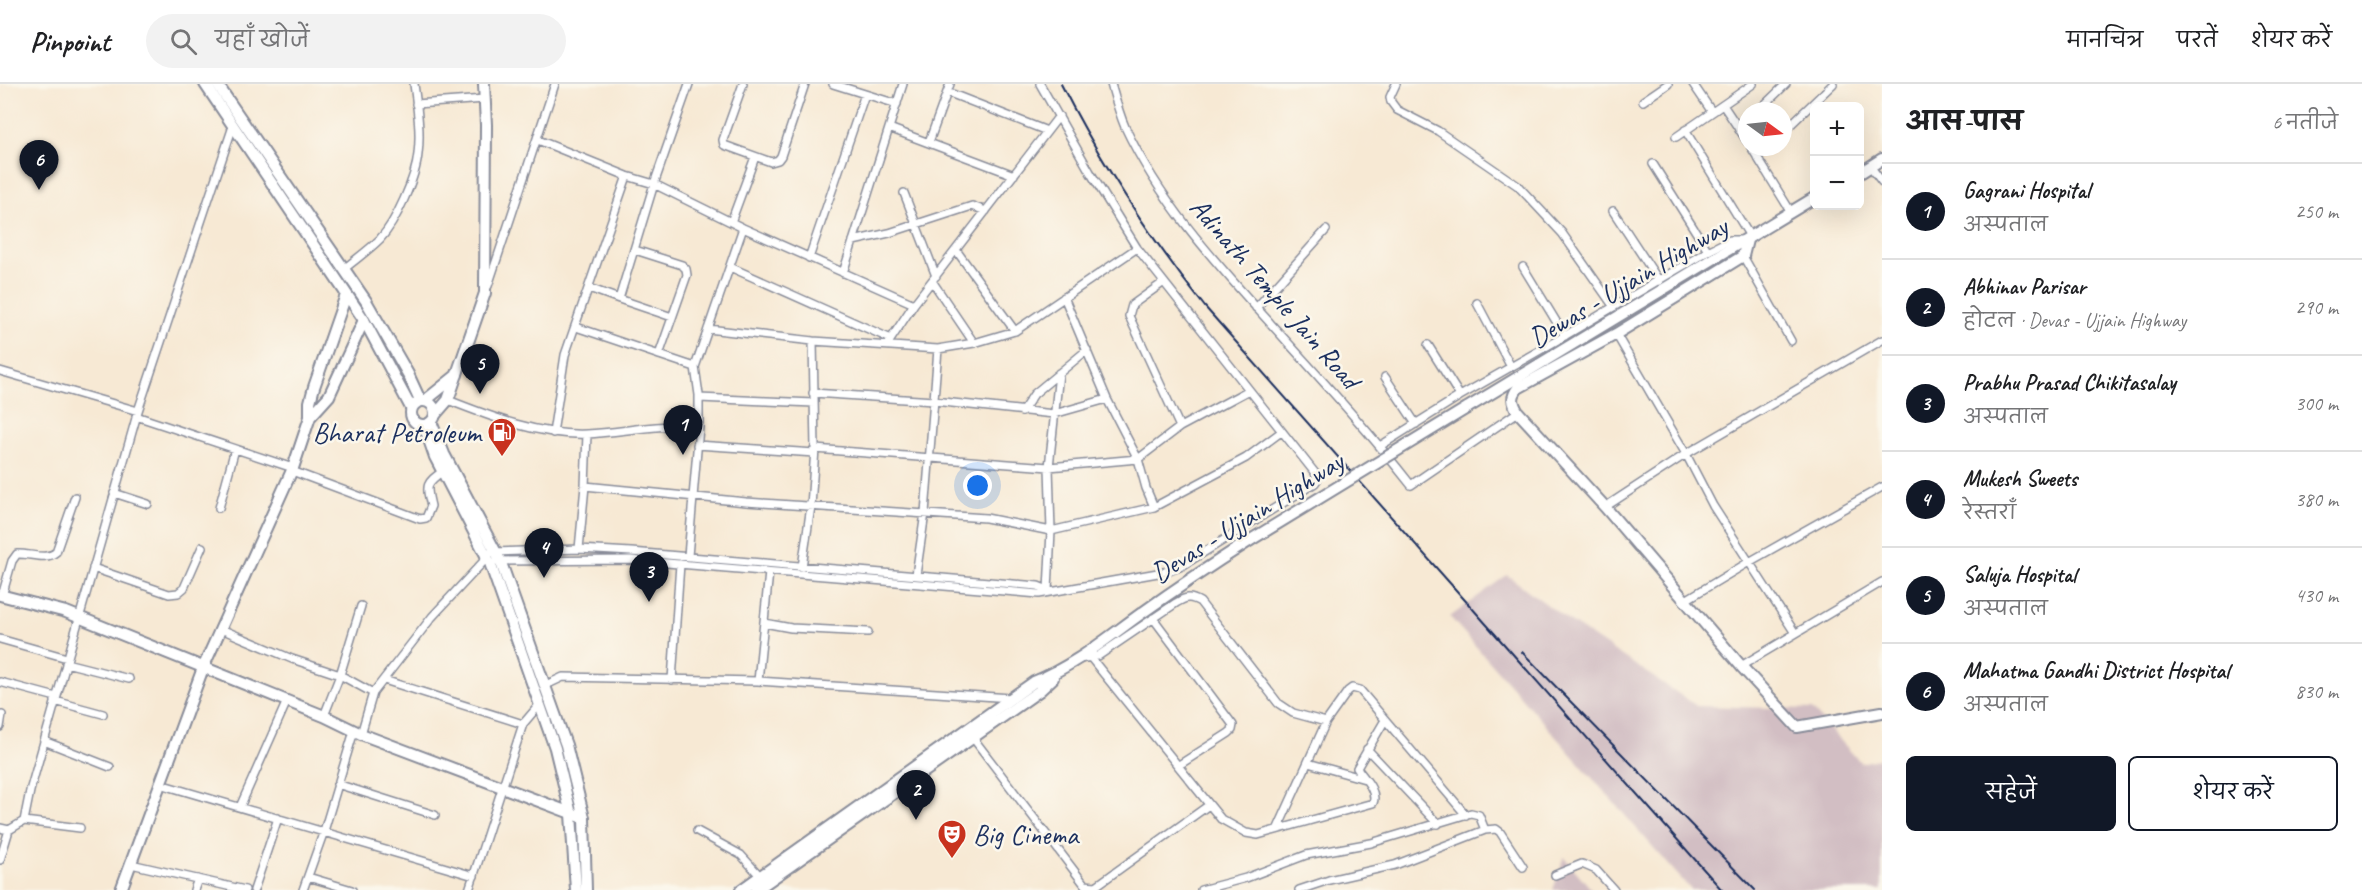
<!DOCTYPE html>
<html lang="hi">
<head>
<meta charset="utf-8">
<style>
	:root { --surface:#fff; --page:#f2f2f2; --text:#202124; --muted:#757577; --line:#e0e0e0; --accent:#111827 }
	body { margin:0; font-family:Caveat,"Playpen Sans Deva",sans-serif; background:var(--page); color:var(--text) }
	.controls { position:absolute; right:18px; top:18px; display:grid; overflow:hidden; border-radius:9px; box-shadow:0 6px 24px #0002 }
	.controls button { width:54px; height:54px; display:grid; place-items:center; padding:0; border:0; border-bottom:2px solid var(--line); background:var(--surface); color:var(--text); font:30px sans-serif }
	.compass { position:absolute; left:1738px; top:18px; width:54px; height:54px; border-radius:50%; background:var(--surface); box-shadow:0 6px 24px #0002; rotate:105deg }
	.you { position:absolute; left:978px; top:402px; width:21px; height:21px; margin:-15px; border:4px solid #fff; border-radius:50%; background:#1a73e8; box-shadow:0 0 0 9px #1a73e833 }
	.badge { display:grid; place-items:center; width:39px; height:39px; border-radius:50%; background:var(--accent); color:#fff; font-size:20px; font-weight:700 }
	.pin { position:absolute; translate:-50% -50px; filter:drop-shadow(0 2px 3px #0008) }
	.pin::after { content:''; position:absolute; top:32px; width:21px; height:18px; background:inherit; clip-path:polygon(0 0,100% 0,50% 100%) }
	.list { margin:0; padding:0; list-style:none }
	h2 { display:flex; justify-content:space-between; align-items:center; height:78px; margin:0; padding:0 24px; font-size:26px }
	h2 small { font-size:20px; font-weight:400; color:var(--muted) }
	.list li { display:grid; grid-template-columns:39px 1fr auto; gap:18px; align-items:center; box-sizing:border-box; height:96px; padding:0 24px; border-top:2px solid var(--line) }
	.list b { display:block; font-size:22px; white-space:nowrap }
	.list p { margin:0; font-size:20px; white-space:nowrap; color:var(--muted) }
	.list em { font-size:20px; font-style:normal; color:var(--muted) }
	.actions { display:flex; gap:12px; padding:18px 24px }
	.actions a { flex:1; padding:14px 0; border:2px solid var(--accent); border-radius:9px; text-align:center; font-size:21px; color:var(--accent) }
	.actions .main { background:var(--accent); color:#fff }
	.icon { flex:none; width:33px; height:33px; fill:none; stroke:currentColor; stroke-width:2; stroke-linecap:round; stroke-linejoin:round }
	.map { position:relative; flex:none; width:1882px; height:806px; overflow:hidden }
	header { display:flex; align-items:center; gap:36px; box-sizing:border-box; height:84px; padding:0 30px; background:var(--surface); border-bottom:2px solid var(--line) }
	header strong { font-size:28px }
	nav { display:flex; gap:33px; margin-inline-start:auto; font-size:21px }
	.search { width:420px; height:54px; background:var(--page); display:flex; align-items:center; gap:15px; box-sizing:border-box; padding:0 21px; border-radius:33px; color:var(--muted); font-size:22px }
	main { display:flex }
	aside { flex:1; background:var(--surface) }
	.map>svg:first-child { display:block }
	.industrial { fill:#d2bec3 }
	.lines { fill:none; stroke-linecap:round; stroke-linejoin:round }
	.street-casing { stroke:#898c99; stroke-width:10 }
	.secondary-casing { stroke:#898c99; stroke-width:14 }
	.primary-casing { stroke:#898c99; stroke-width:14 }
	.street { stroke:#fff; stroke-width:7 }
	.secondary { stroke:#fff; stroke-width:10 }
	.primary { stroke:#fff; stroke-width:10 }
	.rail { stroke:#1b2f5e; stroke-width:2 }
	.primary-bridge-casing { stroke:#898c99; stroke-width:14; stroke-linecap:butt }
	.primary-bridge { stroke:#fff; stroke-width:10 }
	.labels { text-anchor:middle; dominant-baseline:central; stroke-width:5; stroke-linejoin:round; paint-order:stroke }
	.street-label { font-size:28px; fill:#1b2f5e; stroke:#fbf7ec }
	.poi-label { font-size:28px; fill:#1b2f5e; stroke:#fbf7ec; text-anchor:end }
</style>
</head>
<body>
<header>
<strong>Pinpoint</strong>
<div class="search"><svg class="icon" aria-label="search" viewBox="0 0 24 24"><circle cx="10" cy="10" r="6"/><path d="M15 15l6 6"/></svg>यहाँ खोजें</div>
<nav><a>मानचित्र</a><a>परतें</a><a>शेयर करें</a></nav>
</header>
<main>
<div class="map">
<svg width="1882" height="806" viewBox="0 0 1882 806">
	<rect width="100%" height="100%" fill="#fbf7ec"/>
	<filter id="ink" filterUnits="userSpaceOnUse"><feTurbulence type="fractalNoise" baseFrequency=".0167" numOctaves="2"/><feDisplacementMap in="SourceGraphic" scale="12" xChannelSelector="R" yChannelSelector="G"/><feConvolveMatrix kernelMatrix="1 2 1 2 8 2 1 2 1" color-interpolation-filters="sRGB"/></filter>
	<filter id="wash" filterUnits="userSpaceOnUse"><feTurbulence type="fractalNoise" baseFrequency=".008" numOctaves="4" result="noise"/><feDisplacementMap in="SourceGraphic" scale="24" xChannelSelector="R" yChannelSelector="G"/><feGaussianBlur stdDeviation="1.35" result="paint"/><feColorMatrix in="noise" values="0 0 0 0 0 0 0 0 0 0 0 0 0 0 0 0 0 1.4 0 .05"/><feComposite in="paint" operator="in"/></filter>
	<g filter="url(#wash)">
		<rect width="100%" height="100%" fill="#f7e9d4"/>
		<path class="industrial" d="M1507,491l62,46 128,85 115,3 49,54 21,-5v132h-191l-241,-273z
			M1564,773l28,33h-39z"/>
	</g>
	<g filter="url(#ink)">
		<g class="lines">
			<g class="street-casing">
				<path id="street" d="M743,0l-20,56 1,5 47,17 7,-2 3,-4 24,-72
					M833,0l64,20
					M1111,0c4,14 8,29 14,43 35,75 91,136 146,197 48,53 96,105 140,161l107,-73
					M1396,0l-6,13 1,5 6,8 41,21 80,55 44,47 52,74
					M1693,0l19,28
					M947,8l100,39
					M1643,17l25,-17
					M416,20l69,-5
					M1723,21l24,36
					M1758,27l28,-27
					M889,44l125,47
					M1685,46l66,108
					M1739,46l8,-8
					M1783,48l50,-48
					M1676,53l77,-53
					M538,56l89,36 27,8 89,44 171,76
					M929,58l21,-58
					M1751,63l40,65
					M1757,73l11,-10
					M1653,80l55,87
					M1870,82l12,16
					M904,109l32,83
					M1613,127l46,70
					M731,138l24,-65
					M853,157l36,-8 83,-27 14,5
					M635,166l47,15 4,4 1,6 -28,80
					M956,166l59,81
					M1743,172l48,85
					M809,174l56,-164
					M730,183l161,72
					M1523,183l42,69
					M344,185c12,-10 25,-19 36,-30 16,-17 36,-62 38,-85 3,-23 -1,-47 -4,-70
					M843,189l60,-189
					M932,197l42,62
					M1164,198l-32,23 -3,11 51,111
					M488,202l67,-202
					M589,204l30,11 35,-115 35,-100
					M1064,213l43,102 31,60 8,29 8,19
					M619,215l53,18
					M1477,219l34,64
					M1256,224l70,-78
					M576,243l119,40
					M708,245l105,12 125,8 36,-6 41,-12 122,-83
					M1616,250l70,120 27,52 82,127
					M887,261l27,-41 145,-188
					M1428,261l32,51
					M0,287l138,40
					M1385,293l31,47
					M813,309l121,8 120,13 53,-15
					M699,314l115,5
					M448,316c43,17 92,36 139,34 38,-2 74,-11 112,-7
					M1022,328l12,-18 53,-44
					M136,332l157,52
					M553,349l12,-78 62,-179
					M697,361l118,8
					M1380,362l80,-50 96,-55 152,-90 22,-11h14
					M815,365l234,18 89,-8 42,-32 69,-37
					M292,387l128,48 6,-1 5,-12c-5,-21 -6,-22 12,-35
					M585,402l161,16 240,16 65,13 103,-24 92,-49 35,-26
					M114,409l34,11
					M1605,423l81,-53 196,-114
					M219,424l16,-59
					M579,465l6,-63 2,-52
					M688,472l11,-129v-32l-4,-28 48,-139
					M496,477l135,-1 408,34 130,-23 13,-5 133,-83 2,-3 -2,-7 -178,-225 -47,-76 -50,-88
					M802,483l9,-61 4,-57 -2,-108
					M93,484l76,26 9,-1 6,-5 18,-41
					M916,491l9,-62 13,-164
					M1048,506l3,-59 -2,-64 10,-94
					M2,512l10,-35 5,-7c12,-1 29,7 39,-2l19,-55
					M1684,517l65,-39 133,-75
					M1153,534l80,107 -1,5 -3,3 -50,32
					M764,539l27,5 77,4
					M221,545l71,30 48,16 33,18
					M0,555l67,19
					M1091,574l130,161 25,14 12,2 115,-32c5,-12 -10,-26 -16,-35l28,-48
					M1079,575l19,-3 78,-53c10,-6 14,-7 24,-1l78,101 15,10 33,9 22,-31 4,-3 8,2 106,125
					M66,579l63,16
					M1741,582l141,-84
					M384,596l139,44
					M672,596l8,-116
					M758,597l11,-109
					M0,598l56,15
					M546,601l17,-8 195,4 253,17
					M55,617l48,13
					M324,632l16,-41 21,-69
					M0,643l2,-12
					M361,650l12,-41 59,-76 52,-56 2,-7 8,-2 85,-3 52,3 407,34 10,4
					M973,654l112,147 11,1 113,-81
					M44,657l66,26
					M1367,665l71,75
					M1308,679l57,16
					M160,700l314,92
					M337,700l98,31
					M240,723l47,-106
					M0,744l9,2 15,-9
					M80,744l-56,-7 6,-30 108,-380 95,-285
					M1278,744l48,-106
					M697,747l44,24 21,23
					M0,776l9,-30
					M131,780l114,26
					M1555,791l27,-11 14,6 18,20
					M308,793l44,13
					M194,806l4,-11
					M254,806l24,-72
					M303,806l21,-59 30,-100
					M469,806l54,-166 17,-20
					M1201,806l45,-12 60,-23 65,-12 100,-30 8,2 6,15
					M1299,806l30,-10 66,-15 90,-35 11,-1 4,3 23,35"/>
			</g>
			<g class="secondary-casing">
				<path id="secondary" d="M1747,156l-4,16 -127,78 -98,54c-7,9 -6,14 0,24l87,95 136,159 56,61 85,-15
					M426,316l31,-25
					M435,331l13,-15 37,-107 1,-168 -2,-41
					M310,333l19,-21 35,-76
					M0,511l66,17 258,104 37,18 223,84
					M121,806l82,-222 90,-200 17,-51v-15l4,-15 32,-92"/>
			</g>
			<g class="primary-casing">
				<path id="primary" d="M205,0l159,236 47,88
					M217,0l149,217 42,73 12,26
					M1860,89l22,-14
					M411 329a12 12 0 1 1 24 0a12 12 0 1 1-24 0Z
					M1467,324l347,-210
					M431,338l13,32 56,106 66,185 18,73 2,72
					M424,341l11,32 55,106 65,185 16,66 5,76
					M741,806l293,-208c40,-16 73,-44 108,-69 35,-25 71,-49 107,-72
					M756,806l283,-199 14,-13"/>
			</g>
			<use href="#street" class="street"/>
			<use href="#secondary" class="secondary"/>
			<use href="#primary" class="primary"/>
			<path class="rail" d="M1061,0c41,81 88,152 144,223l517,583
				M1522,568l233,238"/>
			<g class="primary-bridge-casing">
				<path id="primary-bridge" d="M1249,457l218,-133"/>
			</g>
			<use href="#primary-bridge" class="primary-bridge"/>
		</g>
	</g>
	<defs>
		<g id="fuel-pin" transform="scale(1.5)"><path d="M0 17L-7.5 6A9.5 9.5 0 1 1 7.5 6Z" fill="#c8321e" stroke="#fbf7ec"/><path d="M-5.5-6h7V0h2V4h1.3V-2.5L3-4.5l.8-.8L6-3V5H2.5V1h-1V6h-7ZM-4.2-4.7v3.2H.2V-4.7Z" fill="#fff"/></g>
		<g id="theatre-pin" transform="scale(1.5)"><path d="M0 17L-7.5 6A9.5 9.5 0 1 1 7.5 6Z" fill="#c8321e" stroke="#fbf7ec"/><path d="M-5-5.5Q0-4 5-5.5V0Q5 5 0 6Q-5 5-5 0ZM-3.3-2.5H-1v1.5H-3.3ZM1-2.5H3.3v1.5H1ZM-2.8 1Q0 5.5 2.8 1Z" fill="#fff"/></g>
	</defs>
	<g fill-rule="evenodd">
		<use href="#fuel-pin" x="502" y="348"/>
		<use href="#theatre-pin" x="952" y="750"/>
	</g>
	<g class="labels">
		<g class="street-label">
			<text transform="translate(1628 198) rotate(-31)">Dewas - Ujjain Highway</text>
			<text transform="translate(1275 209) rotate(49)">Adinath Temple Jain Road</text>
			<text transform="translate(1247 433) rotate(-32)">Devas - Ujjain Highway</text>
		</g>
		<g class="poi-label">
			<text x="481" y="348">Bharat Petroleum</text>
			<text x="973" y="750" text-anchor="start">Big Cinema</text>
		</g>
	</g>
</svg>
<div class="controls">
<button>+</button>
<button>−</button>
</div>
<svg class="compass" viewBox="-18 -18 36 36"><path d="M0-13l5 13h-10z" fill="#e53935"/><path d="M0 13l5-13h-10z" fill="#757577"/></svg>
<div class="you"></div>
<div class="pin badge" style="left:683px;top:371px">1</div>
<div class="pin badge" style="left:916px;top:736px">2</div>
<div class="pin badge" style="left:649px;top:518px">3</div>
<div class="pin badge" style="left:544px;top:494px">4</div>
<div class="pin badge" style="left:480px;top:310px">5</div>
<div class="pin badge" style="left:39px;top:106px">6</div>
</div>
<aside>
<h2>आस-पास<small>6 नतीजे</small></h2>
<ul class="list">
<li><span class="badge">1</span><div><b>Gagrani Hospital</b><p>अस्पताल</p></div><em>250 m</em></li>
<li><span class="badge">2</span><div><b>Abhinav Parisar</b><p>होटल · Devas - Ujjain Highway</p></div><em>290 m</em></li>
<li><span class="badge">3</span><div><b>Prabhu Prasad Chikitasalay</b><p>अस्पताल</p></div><em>300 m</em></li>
<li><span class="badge">4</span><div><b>Mukesh Sweets</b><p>रेस्तराँ</p></div><em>380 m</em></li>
<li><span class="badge">5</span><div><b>Saluja Hospital</b><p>अस्पताल</p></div><em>430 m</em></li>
<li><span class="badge">6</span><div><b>Mahatma Gandhi District Hospital</b><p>अस्पताल</p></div><em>830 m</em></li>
</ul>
<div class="actions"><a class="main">सहेजें</a><a>शेयर करें</a></div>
</aside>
</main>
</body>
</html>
